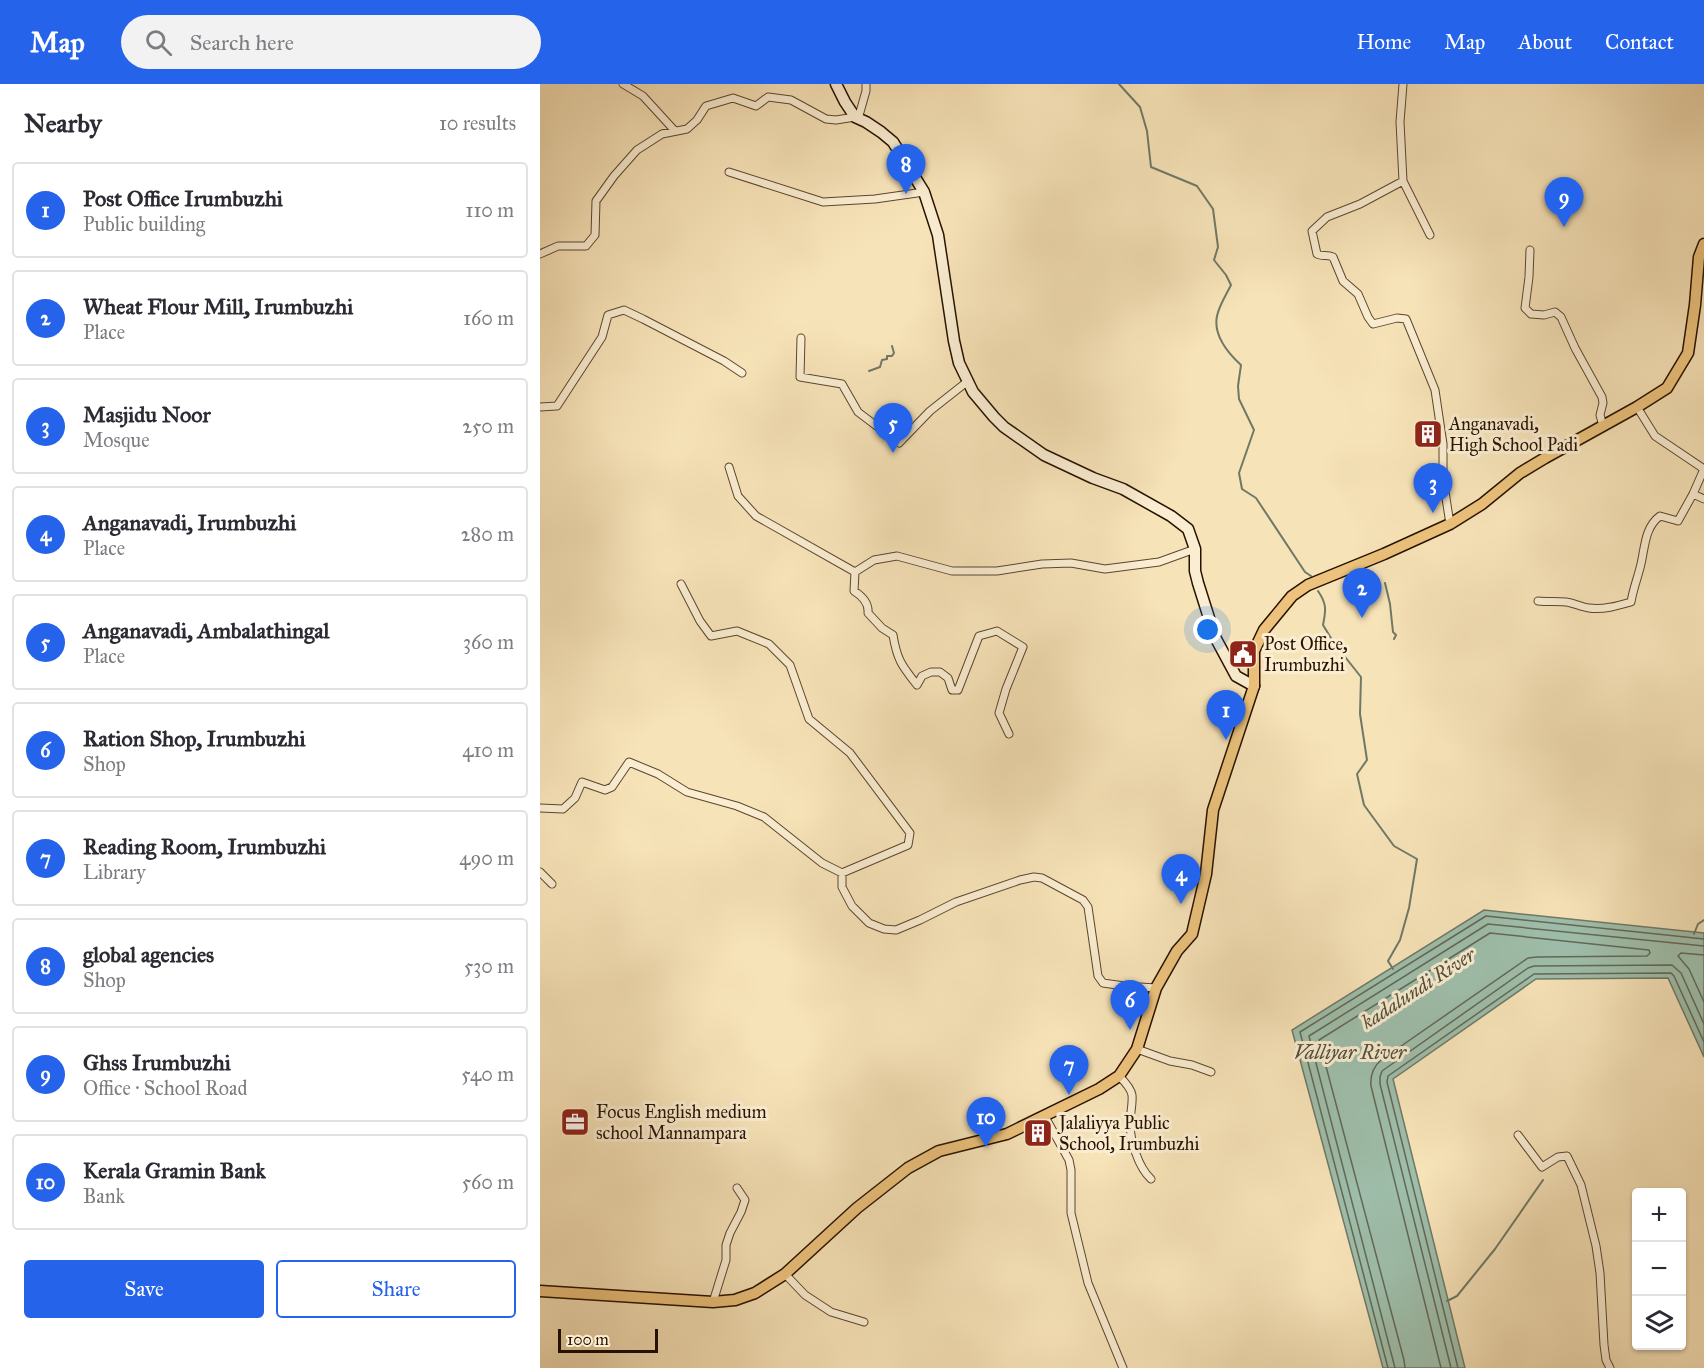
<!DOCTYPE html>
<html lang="en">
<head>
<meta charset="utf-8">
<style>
	:root { --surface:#fff; --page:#f2f2f3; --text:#2b2b33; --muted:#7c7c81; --line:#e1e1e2; --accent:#2563eb }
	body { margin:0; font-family:"IM FELL Great Primer",serif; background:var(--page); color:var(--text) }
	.controls { position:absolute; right:18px; bottom:18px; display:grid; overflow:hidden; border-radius:6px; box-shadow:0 2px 4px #0004 }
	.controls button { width:54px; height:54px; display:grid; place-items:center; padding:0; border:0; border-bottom:2px solid var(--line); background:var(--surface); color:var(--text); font:30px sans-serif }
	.scale { position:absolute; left:18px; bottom:15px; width:100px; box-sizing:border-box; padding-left:6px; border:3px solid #271200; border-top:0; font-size:16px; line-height:21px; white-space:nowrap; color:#271200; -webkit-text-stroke:4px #faedd1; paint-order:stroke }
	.you { position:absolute; left:668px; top:546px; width:21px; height:21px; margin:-15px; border:4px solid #fff; border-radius:50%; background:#1a73e8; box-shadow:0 0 0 9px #1a73e833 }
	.badge { display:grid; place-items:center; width:39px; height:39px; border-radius:50%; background:var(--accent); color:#fff; font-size:20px; font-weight:700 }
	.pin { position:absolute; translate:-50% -50px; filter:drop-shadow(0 2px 3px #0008) }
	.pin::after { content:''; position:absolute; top:32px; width:21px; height:18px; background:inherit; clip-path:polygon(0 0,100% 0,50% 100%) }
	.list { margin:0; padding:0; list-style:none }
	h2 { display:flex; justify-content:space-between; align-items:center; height:78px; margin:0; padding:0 24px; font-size:26px }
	h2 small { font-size:20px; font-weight:400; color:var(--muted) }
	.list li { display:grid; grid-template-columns:39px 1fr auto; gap:18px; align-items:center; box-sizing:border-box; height:96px; margin:0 12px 12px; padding:0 12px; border:2px solid var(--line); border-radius:6px }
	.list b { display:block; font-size:22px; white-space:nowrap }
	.list p { margin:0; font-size:20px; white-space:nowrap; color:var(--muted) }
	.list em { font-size:20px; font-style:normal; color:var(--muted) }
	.actions { display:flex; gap:12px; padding:18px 24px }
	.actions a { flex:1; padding:14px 0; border:2px solid var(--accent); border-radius:6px; text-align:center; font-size:21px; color:var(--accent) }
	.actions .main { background:var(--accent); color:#fff }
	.icon { flex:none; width:33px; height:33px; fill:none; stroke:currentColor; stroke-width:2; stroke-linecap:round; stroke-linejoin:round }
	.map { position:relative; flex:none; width:1164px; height:1284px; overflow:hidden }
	header { display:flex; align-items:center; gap:36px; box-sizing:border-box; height:84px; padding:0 30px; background:var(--accent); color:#fff }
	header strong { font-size:28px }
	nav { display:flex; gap:33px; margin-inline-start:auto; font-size:21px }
	.search { width:420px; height:54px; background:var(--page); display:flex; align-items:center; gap:15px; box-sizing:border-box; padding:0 21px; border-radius:33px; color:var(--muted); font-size:22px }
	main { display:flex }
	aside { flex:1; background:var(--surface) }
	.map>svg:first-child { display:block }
	.water { fill:#9ebeab; stroke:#6e7967; stroke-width:1.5 }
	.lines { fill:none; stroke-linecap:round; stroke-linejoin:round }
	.shore { stroke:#626856; stroke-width:1.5 }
	.stream { stroke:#6e7967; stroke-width:2 }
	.street-casing { stroke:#5b462e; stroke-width:9 }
	.secondary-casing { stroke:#271200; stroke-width:13 }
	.primary-casing { stroke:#271200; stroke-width:13 }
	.street { stroke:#faedd1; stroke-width:7 }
	.secondary { stroke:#faedd1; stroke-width:10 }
	.primary { stroke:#ecc27c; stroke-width:10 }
	.labels { text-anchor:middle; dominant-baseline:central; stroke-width:6; stroke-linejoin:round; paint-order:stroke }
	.poi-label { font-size:18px; fill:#271200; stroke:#faedd1; text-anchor:start }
	.water-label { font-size:20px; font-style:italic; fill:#514e3c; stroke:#faedd1 }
</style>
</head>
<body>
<header>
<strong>Map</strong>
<div class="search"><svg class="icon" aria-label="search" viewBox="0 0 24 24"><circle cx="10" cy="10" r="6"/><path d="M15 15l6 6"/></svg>Search here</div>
<nav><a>Home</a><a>Map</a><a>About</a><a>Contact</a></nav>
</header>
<main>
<aside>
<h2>Nearby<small>10 results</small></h2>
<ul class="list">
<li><span class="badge">1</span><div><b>Post Office Irumbuzhi</b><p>Public building</p></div><em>110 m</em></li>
<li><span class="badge">2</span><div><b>Wheat Flour Mill, Irumbuzhi</b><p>Place</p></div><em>160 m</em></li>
<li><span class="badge">3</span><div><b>Masjidu Noor</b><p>Mosque</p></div><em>250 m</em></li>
<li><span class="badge">4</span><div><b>Anganavadi, Irumbuzhi</b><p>Place</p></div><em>280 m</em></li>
<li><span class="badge">5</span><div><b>Anganavadi, Ambalathingal</b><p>Place</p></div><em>360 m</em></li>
<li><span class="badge">6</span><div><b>Ration Shop, Irumbuzhi</b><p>Shop</p></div><em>410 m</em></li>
<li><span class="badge">7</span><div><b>Reading Room, Irumbuzhi</b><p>Library</p></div><em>490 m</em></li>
<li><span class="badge">8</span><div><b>global agencies</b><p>Shop</p></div><em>530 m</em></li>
<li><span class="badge">9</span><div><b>Ghss Irumbuzhi</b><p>Office · School Road</p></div><em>540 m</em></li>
<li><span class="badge">10</span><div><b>Kerala Gramin Bank</b><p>Bank</p></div><em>560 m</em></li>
</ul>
<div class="actions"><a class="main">Save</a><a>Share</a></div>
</aside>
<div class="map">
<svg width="1164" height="1284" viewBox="0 0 1164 1284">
	<rect width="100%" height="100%" fill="#f7e3b8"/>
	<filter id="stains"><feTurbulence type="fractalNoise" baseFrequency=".00333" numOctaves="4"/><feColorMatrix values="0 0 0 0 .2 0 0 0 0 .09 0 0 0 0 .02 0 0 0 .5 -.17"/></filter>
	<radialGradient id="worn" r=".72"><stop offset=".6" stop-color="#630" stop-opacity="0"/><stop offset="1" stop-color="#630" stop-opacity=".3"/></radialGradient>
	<path class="water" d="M944,826l220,23v124l-36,-79 -132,1 -143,100 72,289h-82l-91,-338z"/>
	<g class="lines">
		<path class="shore" d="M1164,871l-23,-2 -3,3 11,13 15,33
			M848,1284l-88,-336 186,-116 218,23
			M855,1284l-86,-332 179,-112 216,22
			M865,1284l-1,-8 -85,-320 171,-107 159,17 1,3 -3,3 -110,1 -9,1 -147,102c-8,7 -11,15 -10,26l70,282
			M911,1284l-71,-284v-7l2,-6 146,-103 6,-2 138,-1 9,8 23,51
			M918,1284l-71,-286 1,-6 146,-102 137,-1 3,3 30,66"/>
		<path class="stream" d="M579,0l21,23 7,24 4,36 46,19 16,23 5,38 -4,13 12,15 5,10c-5,10 -12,21 -14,31 -4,19 11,37 24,49l-3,21 1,13 15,31 -15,43 3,16 14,9 49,74 6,4
			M329,287l11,-4 2,-7 5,-1v-3h5l2,-3 -2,-7
			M845,499l5,21 3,28 3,3 -2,4
			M778,507c9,13 8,19 5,34l11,18 27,34 -1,37 7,46 -10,14 7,31 30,41 23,13 -8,49 -9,32 -12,21 5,8
			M1154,850l4,-10 6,-4
			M907,1217l10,-5 38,-47 48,-69"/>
		<g class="street-casing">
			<path id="street" d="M83,0l20,12 32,35
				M863,0l-3,38 3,59 -43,23 -33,13 -15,14 5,23c5,3 10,0 16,3l10,24 15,13 10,23 5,7 24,-6 9,1 29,71 8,54v35l7,45
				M318,35l8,-28v-7
				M189,88l94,30 52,-3 49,-7
				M863,97l27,54
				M990,166l-1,27 -4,31 6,6 13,1 11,-3 6,5 14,31 27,49 1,6 -3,12 3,11
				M0,170l18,-8h28l9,-11 1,-34 18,-25 23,-26 25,-16 25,-5 10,-9 9,-14 27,-8 23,8 12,-9 23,3 35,19 10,1 19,-3
				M261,254l-1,39 42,7 16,28 41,31 31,-32 38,-30
				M0,323l17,-1 45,-69 6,-22 16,-5 19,9 81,42 18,12
				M1097,323l18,29 49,33
				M189,383l9,29 18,20 99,56
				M1153,410l11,5
				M141,500l19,37 11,15 26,-5 32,13 21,21 19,54 41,34 60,80 -2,12 -66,28v14l10,19 17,17 15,6 12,1 24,-10 36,-18 64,-22 14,-3 8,1 41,22 5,7 10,69 5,7 21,3 32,2
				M998,517c9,1 19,0 28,1 8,1 15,5 23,6 14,2 28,-2 42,-6 2,-13 7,-25 10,-38 4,-18 4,-37 19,-48l18,5 15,-27 11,-25
				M469,650l-10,-21 7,-24 17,-42 -26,-16 -18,5 -21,54h-6l-4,-12 -8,-6h-9l-9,4 -5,9c-15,-19 -20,-25 -24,-50l-11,-7 -14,-15c1,-10 -6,-17 -14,-22l1,-19 19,-12 23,-4 55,15h45l45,-7 29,-1 34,6 54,-7 36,-13
				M0,724l23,1 12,-11 7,-16 23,8 7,-3 17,-25 29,12 29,18 50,14 27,11 58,46 20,10
				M0,788l12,12
				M597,965l33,12 22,4 19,7
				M579,992c5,5 12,12 13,19 1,9 -2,19 -2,28 0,17 8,44 21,56
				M504,1031l25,45 2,10v43l17,70 35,85
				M978,1051l24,32 16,-10 9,-1 14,29 15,61 4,27 4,72 2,15 4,8
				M245,1190l20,21 26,17 33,10
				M173,1218l13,-42v-15l4,-12 11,-21 4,-12 -8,-12"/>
		</g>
		<g class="secondary-casing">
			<path id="secondary" d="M296,0l9,18 10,15 11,5 15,10 12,10 31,50 14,43 16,106 5,22 14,29 21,25 10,10 40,28 49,23 30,11 48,27 17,13 7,20v22l3,12 17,54 21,39 18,10"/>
		</g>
		<g class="primary-casing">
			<path id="primary" d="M0,1207l173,11 22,-2 20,-7 30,-19 72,-66 51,-40 31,-17 68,-17 92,-45 20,-13 18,-27 19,-61 21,-37 15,-17 14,-60 7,-64 41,-124v-35l10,-21 28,-34 16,-11 76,-31 66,-30 32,-20 38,-31 25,-15 92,-51 30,-19 21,-35 7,-48 4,-48 5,-13"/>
		</g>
		<use href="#street" class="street"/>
		<use href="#secondary" class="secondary"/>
		<use href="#primary" class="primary"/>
	</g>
	<defs>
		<g id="building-square" transform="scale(1.5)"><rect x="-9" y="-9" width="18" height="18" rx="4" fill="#8f2418" stroke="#faedd1"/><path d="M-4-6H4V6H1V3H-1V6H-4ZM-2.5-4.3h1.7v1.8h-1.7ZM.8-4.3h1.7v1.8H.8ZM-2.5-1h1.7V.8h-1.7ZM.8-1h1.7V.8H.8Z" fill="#fff"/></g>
		<g id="civic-square" transform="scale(1.5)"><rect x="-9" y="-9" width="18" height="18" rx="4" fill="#8f2418" stroke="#faedd1"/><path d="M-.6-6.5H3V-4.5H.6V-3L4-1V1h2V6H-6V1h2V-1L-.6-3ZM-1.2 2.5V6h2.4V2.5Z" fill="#fff"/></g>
		<g id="office-square" transform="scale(1.5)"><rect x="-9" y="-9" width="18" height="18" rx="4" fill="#8f2418" stroke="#faedd1"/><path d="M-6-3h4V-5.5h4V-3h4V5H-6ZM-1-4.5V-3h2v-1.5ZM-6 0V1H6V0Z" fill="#fff"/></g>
	</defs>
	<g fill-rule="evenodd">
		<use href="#building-square" x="888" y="350"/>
		<use href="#civic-square" x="703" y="570"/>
		<use href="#office-square" x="35" y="1038"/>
		<use href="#building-square" x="498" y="1049"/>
	</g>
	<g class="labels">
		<g class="poi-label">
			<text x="909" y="340">Anganavadi,<tspan x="909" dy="21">High School Padi</tspan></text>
			<text x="724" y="560">Post Office,<tspan x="724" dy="21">Irumbuzhi</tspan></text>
			<text x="56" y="1028">Focus English medium<tspan x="56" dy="21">school Mannampara</tspan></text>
			<text x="519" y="1039">Jalaliyya Public<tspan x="519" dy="21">School, Irumbuzhi</tspan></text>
		</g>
		<g class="water-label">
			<text transform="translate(878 904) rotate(-33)">kadalundi River</text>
			<text x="810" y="968">Valliyar River</text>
		</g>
	</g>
	<rect width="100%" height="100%" filter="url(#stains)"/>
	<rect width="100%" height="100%" fill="url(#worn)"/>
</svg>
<div class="controls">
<button>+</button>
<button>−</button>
<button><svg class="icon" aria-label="layers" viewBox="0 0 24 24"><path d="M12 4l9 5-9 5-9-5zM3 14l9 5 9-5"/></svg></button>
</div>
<div class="scale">100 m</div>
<div class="you"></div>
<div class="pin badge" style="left:686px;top:656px">1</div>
<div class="pin badge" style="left:822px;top:534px">2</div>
<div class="pin badge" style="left:893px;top:429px">3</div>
<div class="pin badge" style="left:641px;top:820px">4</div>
<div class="pin badge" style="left:353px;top:369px">5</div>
<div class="pin badge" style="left:590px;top:946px">6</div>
<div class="pin badge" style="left:529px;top:1011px">7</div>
<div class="pin badge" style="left:366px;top:110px">8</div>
<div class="pin badge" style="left:1024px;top:143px">9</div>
<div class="pin badge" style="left:446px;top:1063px">10</div>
</div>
</main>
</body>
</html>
